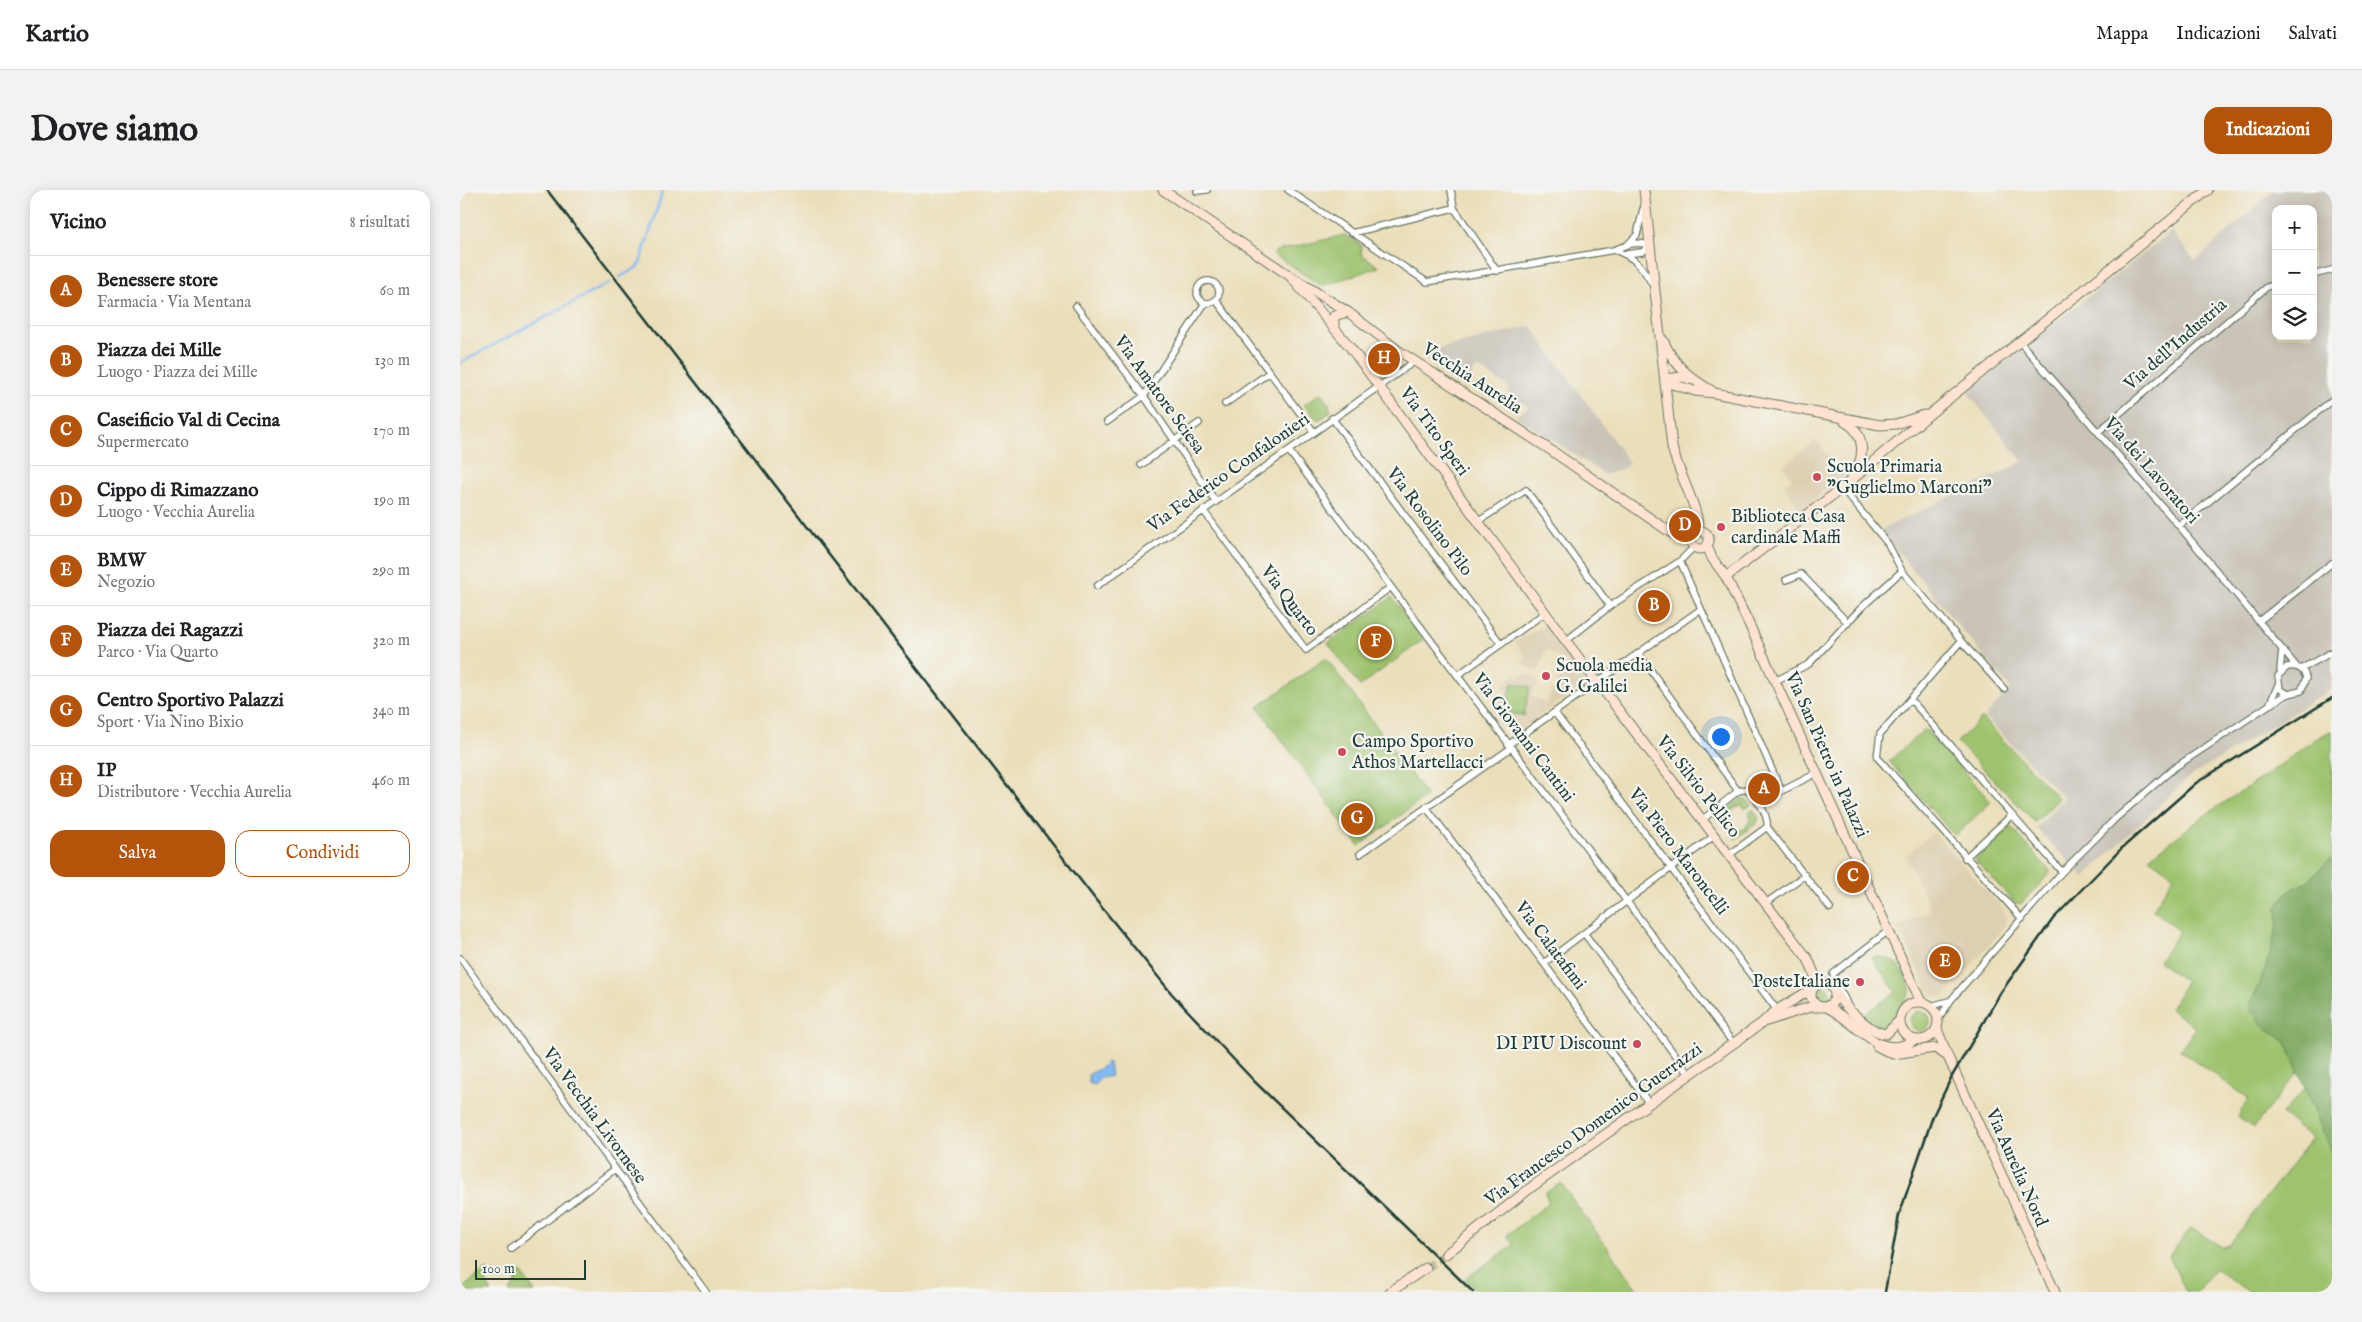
<!DOCTYPE html>
<html lang="it">
<head>
<meta charset="utf-8">
<style>
	:root { --surface:#fff; --page:#f2f2f2; --text:#202124; --muted:#757577; --line:#e0e0e0; --accent:#b45309 }
	body { margin:0; font-family:"IM FELL English",serif; background:var(--page); color:var(--text) }
	.controls { position:absolute; right:15px; top:15px; display:grid; overflow:hidden; border-radius:10px; box-shadow:0 2px 12px #0003 }
	.controls button { width:45px; height:45px; display:grid; place-items:center; padding:0; border:0; border-bottom:1px solid var(--line); background:var(--surface); color:var(--text); font:25px sans-serif }
	.scale { position:absolute; left:15px; bottom:12px; width:111px; box-sizing:border-box; padding-left:5px; border:2px solid #1f3d34; border-top:0; font-size:14px; line-height:18px; white-space:nowrap; color:#1f3d34; -webkit-text-stroke:4px #f6f6f2; paint-order:stroke }
	.you { position:absolute; left:1260px; top:546px; width:18px; height:18px; margin:-12px; border:4px solid #fff; border-radius:50%; background:#1a73e8; box-shadow:0 0 0 8px #1a73e833 }
	.badge { display:grid; place-items:center; width:32px; height:32px; border-radius:50%; background:var(--accent); color:#fff; font-size:16px; font-weight:700 }
	.pin { position:absolute; translate:-50% -50%; border:2px solid #fff; box-shadow:0 1px 5px #0006 }
	.list { margin:0; padding:0; list-style:none }
	h2 { display:flex; justify-content:space-between; align-items:center; height:65px; margin:0; padding:0 20px; font-size:21px }
	h2 small { font-size:16px; font-weight:400; color:var(--muted) }
	.list li { display:grid; grid-template-columns:32px 1fr auto; gap:15px; align-items:center; box-sizing:border-box; height:70px; padding:0 20px; border-top:1px solid var(--line) }
	.list b { display:block; font-size:19px; white-space:nowrap }
	.list p { margin:0; font-size:16px; white-space:nowrap; color:var(--muted) }
	.list em { font-size:16px; font-style:normal; color:var(--muted) }
	.actions { display:flex; gap:10px; padding:15px 20px }
	.actions a { flex:1; padding:11px 0; border:1px solid var(--accent); border-radius:15px; text-align:center; font-size:18px; color:var(--accent) }
	.actions .main { background:var(--accent); color:#fff }
	.icon { flex:none; width:28px; height:28px; fill:none; stroke:currentColor; stroke-width:2; stroke-linecap:round; stroke-linejoin:round }
	.map { position:relative; flex:none; width:1872px; height:1102px; overflow:hidden; border-radius:15px }
	header { display:flex; align-items:center; gap:30px; box-sizing:border-box; height:70px; padding:0 25px; background:var(--surface); border-bottom:1px solid var(--line) }
	header strong { font-size:24px }
	nav { display:flex; gap:28px; margin-inline-start:auto; font-size:18px }
	.intro { display:flex; align-items:center; justify-content:space-between; box-sizing:border-box; height:120px; padding:0 30px }
	h1 { margin:0; font-size:35px }
	.button { padding:12px 22px; border-radius:15px; background:var(--accent); color:#fff; font-size:18px; font-weight:700 }
	main { display:flex; gap:30px; padding:0 30px }
	aside { flex:1; background:var(--surface); border-radius:15px; box-shadow:0 2px 12px #0003 }
	.map>svg:first-child { display:block }
	.built { fill:#ddd0b2 }
	.industrial { fill:#c9c3b8; fill-rule:evenodd }
	.green { fill:#9ec36e; stroke:#5e8051 }
	.forest { fill:#7ea961; stroke:#4e734a }
	.water { fill:#83baf3; stroke:#517c94 }
	.lines { fill:none; stroke-linecap:round; stroke-linejoin:round }
	.stream { stroke:#83baf3; stroke-width:2.5 }
	.secondary-tunnel { stroke:#c2bfa0; stroke-width:9; stroke-dasharray:9 4.5; stroke-linecap:butt }
	.street-casing { stroke:#667663; stroke-width:8 }
	.secondary-casing { stroke:#667663; stroke-width:11 }
	.street { stroke:#fff; stroke-width:5.5 }
	.secondary { stroke:#fee3d1; stroke-width:9 }
	.rail { stroke:#1f3d34; stroke-width:2.5 }
	.poi-dot { fill:#d1495b; stroke:#f6f6f2; stroke-width:2 }
	.labels { text-anchor:middle; dominant-baseline:central; stroke-width:4.5; stroke-linejoin:round; paint-order:stroke }
	.street-label { font-size:18px; fill:#1f3d34; stroke:#f6f6f2 }
	.poi-label { font-size:18px; fill:#1f3d34; stroke:#f6f6f2; text-anchor:start }
</style>
</head>
<body>
<header>
<strong>Kartio</strong>
<nav><a>Mappa</a><a>Indicazioni</a><a>Salvati</a></nav>
</header>
<div class="intro"><h1>Dove siamo</h1><a class="button">Indicazioni</a></div>
<main>
<aside>
<h2>Vicino<small>8 risultati</small></h2>
<ul class="list">
<li><span class="badge">A</span><div><b>Benessere store</b><p>Farmacia · Via Mentana</p></div><em>60 m</em></li>
<li><span class="badge">B</span><div><b>Piazza dei Mille</b><p>Luogo · Piazza dei Mille</p></div><em>130 m</em></li>
<li><span class="badge">C</span><div><b>Caseificio Val di Cecina</b><p>Supermercato</p></div><em>170 m</em></li>
<li><span class="badge">D</span><div><b>Cippo di Rimazzano</b><p>Luogo · Vecchia Aurelia</p></div><em>190 m</em></li>
<li><span class="badge">E</span><div><b>BMW</b><p>Negozio</p></div><em>290 m</em></li>
<li><span class="badge">F</span><div><b>Piazza dei Ragazzi</b><p>Parco · Via Quarto</p></div><em>320 m</em></li>
<li><span class="badge">G</span><div><b>Centro Sportivo Palazzi</b><p>Sport · Via Nino Bixio</p></div><em>340 m</em></li>
<li><span class="badge">H</span><div><b>IP</b><p>Distributore · Vecchia Aurelia</p></div><em>460 m</em></li>
</ul>
<div class="actions"><a class="main">Salva</a><a>Condividi</a></div>
</aside>
<div class="map">
<svg width="1872" height="1102" viewBox="0 0 1872 1102">
	<rect width="100%" height="100%" fill="#f6f6f2"/>
	<filter id="ink" filterUnits="userSpaceOnUse"><feTurbulence type="fractalNoise" baseFrequency=".02" numOctaves="2"/><feDisplacementMap in="SourceGraphic" scale="10" xChannelSelector="R" yChannelSelector="G"/><feConvolveMatrix kernelMatrix="1 2 1 2 8 2 1 2 1" color-interpolation-filters="sRGB"/></filter>
	<filter id="wash" filterUnits="userSpaceOnUse"><feTurbulence type="fractalNoise" baseFrequency=".0096" numOctaves="4" result="noise"/><feDisplacementMap in="SourceGraphic" scale="20" xChannelSelector="R" yChannelSelector="G"/><feGaussianBlur stdDeviation="1.12" result="paint"/><feColorMatrix in="noise" values="0 0 0 0 0 0 0 0 0 0 0 0 0 0 0 0 0 1.4 0 .05"/><feComposite in="paint" operator="in"/></filter>
	<g filter="url(#wash)">
		<rect width="100%" height="100%" fill="#ebdfbb"/>
		<path class="built" d="M1356,250l28,36 -44,35 -16,-26 8,-7 -9,-12z
			M1086,434l43,57 -76,54 -22,-28 17,-14 -6,-9 14,-10 3,4 6,-5 14,6 -7,17 14,7 22,-41 -22,-12 -7,22 -19,-8 7,-6 -12,-16z
			M1473,642l71,78 3,9 -3,8 -26,31 -34,37 -6,2 -7,-2 -2,-3 -31,-66 33,-16 -25,-54z"/>
		<path class="industrial" d="M1814,0h58v499l-144,89 -104,99 -48,-49 28,-30 -79,-81 25,-29 -130,-158 143,-68 -56,-70 205,-161 23,30zM1816,19h37v127h-37z
			M1071,136l98,136 -4,5 -20,8 -89,-59 13,-9 -21,-14 1,-6 -32,-20 -12,17 -39,-25 7,-9z"/>
		<path class="green" d="M885,45l17,11 -1,8 18,13 -57,19 -49,-32 3,-3z
			M861,203l9,12 -2,1 3,5 -10,8h-5l-12,-14z
			M932,407l31,43 -63,46 -32,-43z
			M866,468l101,138 -68,50 -101,-139z
			M1052,493l18,4 -6,29 -18,-4z
			M1522,528l77,81 -24,23 -78,-80z
			M1465,539l66,73 -34,32h-4l-64,-73z
			M1872,540v128l-23,22 -24,14 -8,14 1,16 -13,46 -11,25 8,30 24,17 13,28 -46,58 -15,-11 10,-19 -68,-48 16,-22 -26,-19 16,-27 -27,-21 21,-30 -27,-21 21,-34 -25,-18 58,-44 62,-41 45,-33z
			M1280,609h6l5,6 -6,4 -4,-4 -12,7 -3,6 -7,-1z
			M1293,619l6,9 -2,5 -22,16 1,-7 4,-3 3,1 8,-10 -2,-7z
			M1551,637l40,45 -30,32 -6,-1 -39,-42v-3z
			M1411,767c19,-1 29,6 36,23 1,4 4,8 3,11 0,3 -21,36 -24,39h-10l-19,-18 2,-1 4,4 33,-23z
			M1355 805a8 8 0 1 1 16 0a8 8 0 1 1-16 0Z
			M1450 831a10 10 0 1 1 20 0a10 10 0 1 1-20 0Z
			M1845,898l27,65v139h-83l-34,-23 -18,23h-11l-17,-36 22,-28 31,19 7,-2 83,-107 -30,-24z
			M1101,993l78,109h-161l-13,-13 49,-34 -7,-10 42,-32 -4,-10z
			M27,1079l-1,13 6,10h-29l-2,-3z
			M61,1082l14,20h-26l7,-9v-8z"/>
		<path class="forest" d="M1872,668v295l-46,-111 -24,-17 -13,-17 16,-38 13,-46 -1,-16 8,-14 24,-14z"/>
		<path class="water" d="M646,872l3,1 2,13 -10,2 -7,7 -5,-2 -1,-8 16,-9z"/>
		<g class="lines">
			<path class="stream" d="M160,87l16,-9 4,-5 23,-73
				M0,173l149,-80"/>
		</g>
	</g>
	<g filter="url(#ink)">
		<g class="lines">
			<path class="secondary-tunnel" d="M966,1078l20,-14"/>
			<g class="street-casing">
				<path id="street" d="M828,0l139,92 187,-32c12,-5 24,-10 36,-4l-8,6 -16,2
					M991,0l3,18 43,63
					M737,1l10,-1
					M892,43l102,-25
					M1167,55l10,-10 6,-26
					M1154,60c21,7 29,17 39,36
					M1853,85l19,-5
					M737 102a11 11 0 1 1 22 0a11 11 0 1 1-22 0Z
					M756,110l98,132
					M616,116l68,90 72,106
					M1560,152l159,184 117,140
					M765,214l45,-32
					M872,228l169,226
					M647,232l37,-26 61,-93
					M1638,242l169,-145 9,-3
					M829,261l444,592
					M681,275l58,-42
					M1382,298l46,56 14,27 59,70 -81,93 -3,23 145,162
					M743,320l103,140 85,-63
					M1019,331l47,-31 84,116
					M1719,336l153,-126
					M1220,371l101,229
					M1326,390l15,-6 47,49
					M637,396l318,-225
					M1799,431l73,-58
					M1106,451l44,-35 70,-45 14,-14
					M1501,451l43,48
					M1179,464l99,137
					M1841,479l31,-17
					M1820,481l2,-22
					M998,485l88,-63
					M1315,491l34,-17 52,-56 41,-37
					M1451,510l151,172
					M1810,513l8,-18
					M1095,523l222,297
					M1048,555l193,-136
					M1298,613l59,-30
					M966,617l223,296
					M1242,630l36,-29 9,-2c9,5 22,28 20,38l-38,28
					M1307,637l63,81
					M900,664l151,-106
					M1505,668l47,-43
					M1306,713l39,-28
					M1124,743l105,141
					M0,768l246,334
					M1084,773l170,-127
					M1471,816l18,-5
					M1388,817c-3,-12 -14,-22 -15,-33l55,-43
					M1478,830l13,-20 111,-128 53,-53 59,-51 95,-63 19,-11 13,-3 5,-13c-2,-9 -9,-13 -19,-11l-9,9 2,13 8,5
					M51,1058l104,-79"/>
			</g>
			<g class="secondary-casing">
				<path id="secondary" d="M703,0l127,86 58,36 51,39 153,100 118,81 7,4 14,1
					M1184,0l28,257c6,26 28,62 26,84
					M830,86l60,71 216,294 242,318 8,19 -1,7
					M874,138v-12l14,-4
					M1203,150c11,25 26,38 49,51
					M1205,189l17,-2 11,3
					M1205,192l30,9 19,2 166,32 16,-1 28,-9
					M1385,232c21,11 21,38 6,55
					M1231 350a9 9 0 1 1 18 0a9 9 0 1 1-18 0Z
					M1247,356l5,12 14,19 23,47 172,378
					M1266,387l116,-89 89,-75 277,-223
					M1351 805a12 12 0 1 1 24 0a12 12 0 1 1-24 0Z
					M1375,802c7,13 36,41 51,42l13,-13
					M1440 831a19 19 0 1 1 38 0a19 19 0 1 1-38 0Z
					M1366,817c29,11 52,57 88,33
					M1307,831l43,-14h9
					M1477,839l11,28 107,235
					M1417,856l16,8 42,-6 11,7
					M986,1064l87,-68 229,-163 15,-13 35,-21
					M930,1102l36,-24"/>
			</g>
			<use href="#street" class="street"/>
			<use href="#secondary" class="secondary"/>
			<path class="rail" d="M87,0l548,709 77,95 83,88 218,210
				M1425,1102l14,-77 34,-99 18,-38 50,-86 52,-73 68,-70 75,-66 136,-85"/>
		</g>
	</g>
	<g class="poi-dot">
		<circle cx="1357" cy="287" r="5"/>
		<circle cx="1261" cy="337" r="5"/>
		<circle cx="1086" cy="486" r="5"/>
		<circle cx="882" cy="562" r="5"/>
		<circle cx="1400" cy="792" r="5"/>
		<circle cx="1177" cy="854" r="5"/>
	</g>
	<g class="labels">
		<g class="street-label">
			<text transform="translate(1716 155) rotate(-41)">Via dell'Industria</text>
			<text transform="translate(1012 189) rotate(33)">Vecchia Aurelia</text>
			<text transform="translate(699 205) rotate(54)">Via Amatore Sciesa</text>
			<text transform="translate(974 242) rotate(54)">Via Tito Speri</text>
			<text transform="translate(1691 281) rotate(49)">Via dei Lavoratori</text>
			<text transform="translate(769 283) rotate(-35)">Via Federico Confalonieri</text>
			<text transform="translate(969 332) rotate(53)">Via Rosolino Pilo</text>
			<text transform="translate(829 411) rotate(53)">Via Quarto</text>
			<text transform="translate(1063 548) rotate(53)">Via Giovanni Cantini</text>
			<text transform="translate(1366 565) rotate(66)">Via San Pietro in Palazzi</text>
			<text transform="translate(1238 597) rotate(52)">Via Silvio Pellico</text>
			<text transform="translate(1218 662) rotate(53)">Via Piero Maroncelli</text>
			<text transform="translate(1090 756) rotate(53)">Via Calatafimi</text>
			<text transform="translate(134 926) rotate(54)">Via Vecchia Livornese</text>
			<text transform="translate(1134 935) rotate(-36)">Via Francesco Domenico Guerrazzi</text>
			<text transform="translate(1556 978) rotate(66)">Via Aurelia Nord</text>
		</g>
		<g class="poi-label">
			<text x="1367" y="277">Scuola Primaria<tspan x="1367" dy="21">"Guglielmo Marconi"</tspan></text>
			<text x="1271" y="327">Biblioteca Casa<tspan x="1271" dy="21">cardinale Maffi</tspan></text>
			<text x="1096" y="476">Scuola media<tspan x="1096" dy="21">G. Galilei</tspan></text>
			<text x="892" y="552">Campo Sportivo<tspan x="892" dy="21">Athos Martellacci</tspan></text>
			<text x="1390" y="792" text-anchor="end">PosteItaliane</text>
			<text x="1167" y="854" text-anchor="end">DI PIU Discount</text>
		</g>
	</g>
</svg>
<div class="controls">
<button>+</button>
<button>−</button>
<button><svg class="icon" aria-label="layers" viewBox="0 0 24 24"><path d="M12 4l9 5-9 5-9-5zM3 14l9 5 9-5"/></svg></button>
</div>
<div class="scale">100 m</div>
<div class="you"></div>
<div class="pin badge" style="left:1304px;top:599px">A</div>
<div class="pin badge" style="left:1194px;top:416px">B</div>
<div class="pin badge" style="left:1393px;top:687px">C</div>
<div class="pin badge" style="left:1225px;top:336px">D</div>
<div class="pin badge" style="left:1485px;top:772px">E</div>
<div class="pin badge" style="left:916px;top:452px">F</div>
<div class="pin badge" style="left:897px;top:629px">G</div>
<div class="pin badge" style="left:924px;top:169px">H</div>
</div>
</main>
</body>
</html>
